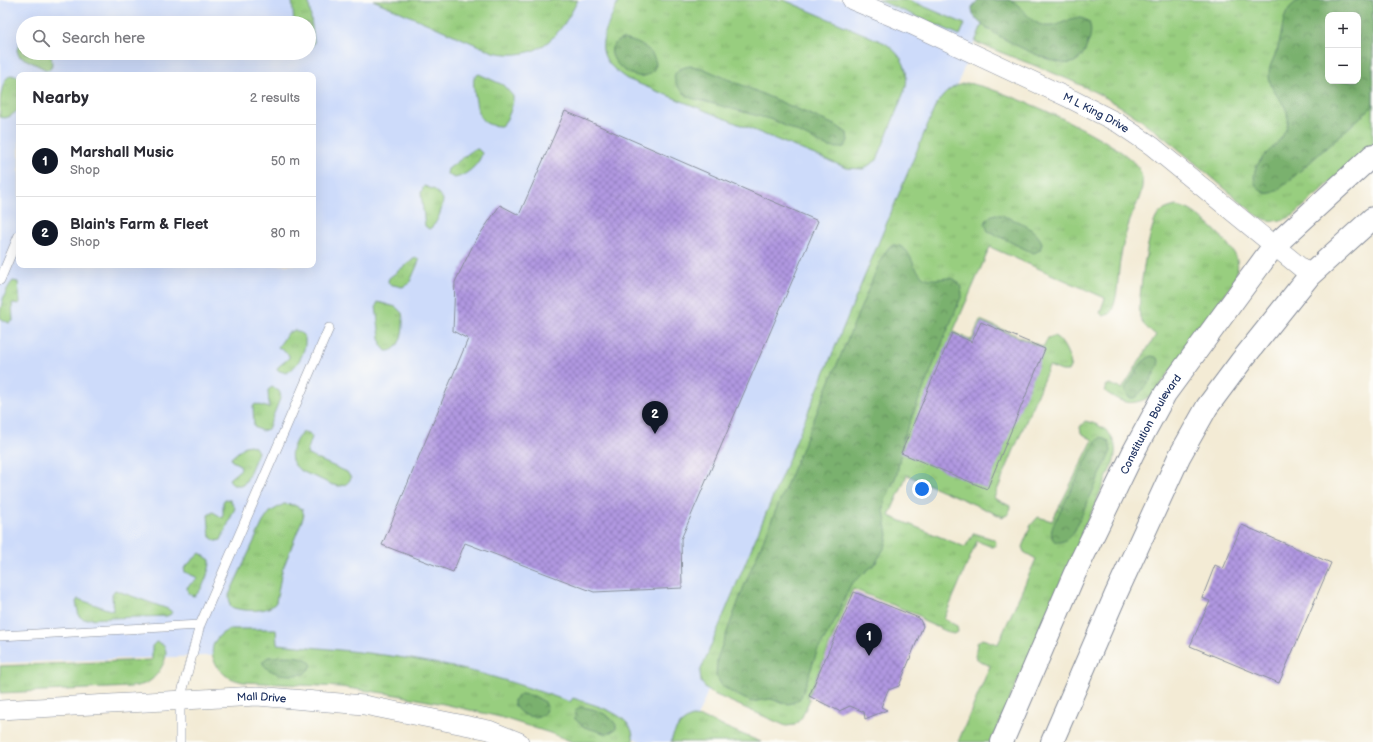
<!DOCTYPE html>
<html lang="en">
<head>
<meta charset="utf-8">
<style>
	:root { --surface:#fff; --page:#f2f2f3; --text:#2b2b33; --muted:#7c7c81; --line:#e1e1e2; --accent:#111827 }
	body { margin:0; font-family:"Balsamiq Sans",sans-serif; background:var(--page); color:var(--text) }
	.controls { position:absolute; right:12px; top:12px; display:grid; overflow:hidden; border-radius:8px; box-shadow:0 4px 16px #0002 }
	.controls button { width:36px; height:36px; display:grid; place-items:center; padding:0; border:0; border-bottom:1px solid var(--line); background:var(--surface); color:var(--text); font:20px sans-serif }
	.you { position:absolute; left:922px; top:489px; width:14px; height:14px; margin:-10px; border:3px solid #fff; border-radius:50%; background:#1a73e8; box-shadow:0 0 0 6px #1a73e833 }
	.badge { display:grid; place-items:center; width:26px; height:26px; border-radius:50%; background:var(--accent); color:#fff; font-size:13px; font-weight:700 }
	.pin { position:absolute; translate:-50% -33px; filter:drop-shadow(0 1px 2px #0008) }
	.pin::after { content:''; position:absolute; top:21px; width:14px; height:12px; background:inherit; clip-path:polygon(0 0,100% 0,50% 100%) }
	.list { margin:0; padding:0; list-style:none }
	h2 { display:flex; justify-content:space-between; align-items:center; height:52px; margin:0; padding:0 16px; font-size:17px }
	h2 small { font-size:13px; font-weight:400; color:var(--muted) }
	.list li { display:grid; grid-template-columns:26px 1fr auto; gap:12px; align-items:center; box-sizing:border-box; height:72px; padding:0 16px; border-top:1px solid var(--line) }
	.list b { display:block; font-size:15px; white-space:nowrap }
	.list p { margin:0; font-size:13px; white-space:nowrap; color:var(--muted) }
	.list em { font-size:13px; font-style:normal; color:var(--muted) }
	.icon { flex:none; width:22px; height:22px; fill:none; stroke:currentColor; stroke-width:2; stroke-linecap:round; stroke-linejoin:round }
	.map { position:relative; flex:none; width:1373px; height:742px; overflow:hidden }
	.search { position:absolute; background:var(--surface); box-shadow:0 4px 16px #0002; left:16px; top:16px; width:300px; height:44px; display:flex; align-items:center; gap:10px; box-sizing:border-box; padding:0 14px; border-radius:22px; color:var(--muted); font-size:15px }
	.panel { position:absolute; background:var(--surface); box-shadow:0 4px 16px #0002; left:16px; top:72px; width:300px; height:196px; border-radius:8px }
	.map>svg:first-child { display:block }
	.built { fill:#cddbfa; fill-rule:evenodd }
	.grass { fill:url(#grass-tufts); stroke:#5a7e6e; fill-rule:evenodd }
	.forest { fill:url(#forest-crowns); stroke:#4a7066; fill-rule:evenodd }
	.building { fill:url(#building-cross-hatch) }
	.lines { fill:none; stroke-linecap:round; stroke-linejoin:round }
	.service-casing { stroke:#878d9a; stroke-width:10 }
	.minor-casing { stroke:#878d9a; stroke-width:20 }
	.tertiary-casing { stroke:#878d9a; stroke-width:24 }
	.service { stroke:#fff; stroke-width:9 }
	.minor { stroke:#fff; stroke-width:19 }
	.tertiary { stroke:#fff; stroke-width:22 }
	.labels { text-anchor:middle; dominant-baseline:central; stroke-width:3; stroke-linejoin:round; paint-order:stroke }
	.street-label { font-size:11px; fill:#1b2f5e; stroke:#fdfcf7 }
</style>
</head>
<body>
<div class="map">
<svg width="1373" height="742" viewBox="0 0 1373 742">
	<defs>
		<pattern id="grass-tufts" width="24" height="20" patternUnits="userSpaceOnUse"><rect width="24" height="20" fill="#98ce7f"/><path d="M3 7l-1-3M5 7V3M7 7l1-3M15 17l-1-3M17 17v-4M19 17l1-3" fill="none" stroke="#82b170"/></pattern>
		<pattern id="forest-crowns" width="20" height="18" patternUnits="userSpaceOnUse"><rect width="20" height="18" fill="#7ab16e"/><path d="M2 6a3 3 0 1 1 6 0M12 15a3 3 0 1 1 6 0" fill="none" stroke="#63905e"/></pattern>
		<pattern id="building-cross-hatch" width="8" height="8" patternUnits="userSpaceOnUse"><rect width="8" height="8" fill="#b198e1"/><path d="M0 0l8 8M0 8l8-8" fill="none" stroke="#8f7cba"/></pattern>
	</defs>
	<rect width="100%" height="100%" fill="#fdfcf7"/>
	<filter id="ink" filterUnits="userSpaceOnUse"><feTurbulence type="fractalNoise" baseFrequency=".025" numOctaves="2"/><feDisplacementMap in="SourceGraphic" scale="8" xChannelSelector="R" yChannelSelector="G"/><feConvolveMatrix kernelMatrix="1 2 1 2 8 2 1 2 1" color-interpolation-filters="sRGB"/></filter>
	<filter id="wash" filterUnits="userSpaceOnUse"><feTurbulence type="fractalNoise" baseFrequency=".012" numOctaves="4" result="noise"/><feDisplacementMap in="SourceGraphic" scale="16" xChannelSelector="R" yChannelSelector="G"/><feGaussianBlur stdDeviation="0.9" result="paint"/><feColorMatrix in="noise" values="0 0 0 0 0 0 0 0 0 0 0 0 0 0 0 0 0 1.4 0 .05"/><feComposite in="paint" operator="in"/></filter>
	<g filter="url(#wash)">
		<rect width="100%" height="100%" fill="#f3ebd5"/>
		<path class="built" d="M0,0h992l-305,742h-46l-55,-27 -301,-62 -285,10zM23,23h286v30h-286zM19,75h294v190h-294z"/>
		<path class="grass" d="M292,0h15l2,3 5,39 -2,5h-3v-24h-15z
			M373,0h205c-19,37 -39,62 -85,52z
			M619,0h165l101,43c16,12 24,23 21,44l-29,73 -14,9 -16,-1 -220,-89c-39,-26 -23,-43 -8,-79z
			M878,0h31l56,24 -5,11z
			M992,0h381v144l-79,71c-14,8 -27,8 -40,-2 -43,-35 -84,-75 -131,-105 -43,-28 -100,-46 -148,-66zM1328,15h30v66h-30z
			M23,33v20h28l1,13 -2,3 -3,1 -28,-14 -2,-6z
			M479,74l24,11 10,11c1,8 -5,25 -12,30 -22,0 -23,-12 -26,-30 -1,-6 -2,-13 -1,-19z
			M11,75l8,2v32c-6,5 -11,11 -19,8 0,-14 0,-37 11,-42z
			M966,83c31,3 161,59 174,88 5,11 1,24 -4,35 -8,17 -13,36 -16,55 -3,18 -1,37 -10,53l-7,2 -3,-3 5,-15 -115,-51 -37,85 19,8 8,-20 63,27 5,-9 6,-2c8,3 16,20 17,29l-3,6h-6l-13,-5 -55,132 16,8 -1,8 -6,3 -96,-42 -18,41 76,31 9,-14 19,6 3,3 -1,4 -3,1 -15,-6 -33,78 13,7 1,6 -5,2 -30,-13 -3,-5 -67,-27 -45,108 2,2 -8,18 -7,8 -9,1 -77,-34 -8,-10 -1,-10 235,-565c8,-13 16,-21 31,-24z
			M478,149l4,4c-2,11 -17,24 -28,25l-7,-4 1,-5 25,-19z
			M424,186l11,4 8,9c0,8 -6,27 -14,30l-4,-3 -4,-33z
			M1176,206c5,1 10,2 15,5 12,7 43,35 46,49 2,9 -1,18 -6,26l-78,109c-19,11 -29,10 -47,-3l-1,-6 5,-2 12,5 34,-54c-6,-5 -14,-9 -16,-18 -3,-17 8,-84 16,-99 4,-8 12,-10 20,-12z
			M415,258l4,1v2l-10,23 -7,3 -13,-3 -1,-3 1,-3z
			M13,281l5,1 2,20 -1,2 -7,-1 1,18 -4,2 -9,-5c0,-12 5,-29 13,-37z
			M378,302l18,5 6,6c3,13 0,39 -16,38l-5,-6 -5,-39z
			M295,330l9,5c5,12 -7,34 -18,38l-9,-3 1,-3 11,-9v-3l-11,-8 10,-14z
			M272,387l7,4 2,5 -13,33 -6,2 -8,-4 -1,-21 3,-2 13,4 -1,-18z
			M1085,421c23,5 36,19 28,42l-122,279h-33l32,-76 -10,-5 -5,-4 2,-14 5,-4 16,5 38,-85 -12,-7 -2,-5 9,-22 7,-8 14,4 41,-81 -12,-7 -1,-6z
			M304,432l5,1 3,4 -5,15 1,3 39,17 4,6c-3,6 -7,8 -13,8 -7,-1 -14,-5 -20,-8 -16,-6 -32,-12 -25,-31 3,-7 5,-11 11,-15z
			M250,445l5,2 3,5 -11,27 -4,6h-10l-4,-6 12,-10 -1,-4 -8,-4 -1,-3 14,-12z
			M225,499l5,1 5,8 -14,32 -5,1 -6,-4 -2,-22 5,-3 10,6v-16z
			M284,504l10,1 8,4 2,6 -22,56 -6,31c-6,11 -32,9 -42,6l-4,-2 -1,-11 34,-73 7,-10z
			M200,553l10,7c1,8 -9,36 -17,36l-5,-3 -1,-6 11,-9 -13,-6 -1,-4z
			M115,590l53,19 4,3 -1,2 -4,2 -84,3 -4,-3 -3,-14 2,-3 35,12 -1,-17z
			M231,629h45l1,15c60,6 121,10 180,24 38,8 76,21 113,34l3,-4c20,7 64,16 60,44h-60l-23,-9 -50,-16 -56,-13 -53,-10 -51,-7 -97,-5c-8,-2 -16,-4 -22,-11 -15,-16 -10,-35 10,-42z
			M156,642c21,4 4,32 -6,39 -6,4 -12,5 -19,6l-131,6v-27l152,-6v-14z
			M692,717l11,1 58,24h-90c3,-12 9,-20 21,-25z"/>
		<path class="forest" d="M978,0c10,0 22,0 31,0 14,3 17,23 37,26 17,2 27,-16 43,-4 3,8 2,15 -2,23 -2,8 -7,15 -15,18 -17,5 -82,-29 -94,-42 -4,-4 -6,-8 -6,-14z
			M1300,0h73v106l-93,83c-5,3 -9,5 -15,4 -4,-2 -9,-5 -10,-10 -6,-22 19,-32 28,-48 3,-5 6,-12 5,-18 -1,-13 -15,-22 -18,-35 -4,-14 4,-22 8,-35 6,-18 2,-38 22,-47zM1328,15h30v66h-30z
			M622,39c14,2 32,9 34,25 -9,34 -68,-12 -34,-25z
			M691,66l11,2 135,58 10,7 1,8 -4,6 -4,1 -12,-1 -55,-27 -82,-22c-17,-10 -27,-29 0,-32z
			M996,214c16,4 40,13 46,29l-2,7 -6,3 -3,-1 -43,-21 -3,-7c2,-6 5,-9 11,-10z
			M894,245c19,1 16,23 30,32 14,8 36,-11 38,18l-59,144 -6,35 -12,27 -1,9 4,25 -2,10 -11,19 -24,20 -18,41 -16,27 -15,43 -3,5 -10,4 -19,-5 -19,3 -20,-10 -9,-6 -6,-10 1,-17 27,-73 137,-327 8,-12z
			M1151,356l5,1 3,3c0,10 -17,34 -25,38h-5l-4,-7 1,-4 16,-25z
			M1102,437l7,5 2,9 -36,79c-10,17 -29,17 -22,-5l43,-84z
			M268,657c11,0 40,-5 44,9l-8,8c-13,2 -32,2 -41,-10v-3z
			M521,694l13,2 11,6 2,5 -3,7c-10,6 -25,2 -30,-10v-4z
			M581,707c12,1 29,7 35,18v4l-9,5 -23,-7 -9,-8c-1,-6 0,-10 6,-12z"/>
		<g id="blocks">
			<path class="building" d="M565,111l253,110 -137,318 1,49 -88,4 -129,-49 -12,29 -71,-27 86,-206 -15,-8 2,-49 19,-39 26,-38 19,10z
				M981,322l64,27 -58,140 -86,-36 51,-120 20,9z
				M1242,525l89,38 -52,120 -89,-37 20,-45 -8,-3 13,-33 8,4z
				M854,592l65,26 4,8 -24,60 -11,4 -7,17 6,3 -22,9 -1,-7 -14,-6 -11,5 -30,-15z"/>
		</g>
	</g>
	<g filter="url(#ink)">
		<use href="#blocks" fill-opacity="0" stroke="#878d9a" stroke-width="1"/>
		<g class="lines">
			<g class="service-casing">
				<path id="service" d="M0,280l19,-45
					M200,625l129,-297
					M0,636l200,-11 -20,75v42"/>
			</g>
			<g class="minor-casing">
				<g id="minor">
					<path id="s1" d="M852,0l60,25 159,74 47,24 34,23 158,129"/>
					<path id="s2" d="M0,710l257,-14 107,9 125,25 30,12"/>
				</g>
			</g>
			<g class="tertiary-casing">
				<g id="tertiary">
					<path id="s3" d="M1002,742l72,-167 60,-124 31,-57 108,-147 100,-92"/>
					<path d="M1052,742l64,-148 63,-137 28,-50 35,-47 68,-85 63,-57"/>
				</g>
			</g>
			<use href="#service" class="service"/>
			<use href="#minor" class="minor"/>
			<use href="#tertiary" class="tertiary"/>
		</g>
	</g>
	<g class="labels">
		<g class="street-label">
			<text stroke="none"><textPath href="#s1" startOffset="269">M L King Drive</textPath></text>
			<text stroke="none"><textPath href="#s3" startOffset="351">Constitution Boulevard</textPath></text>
			<text stroke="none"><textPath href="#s2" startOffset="262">Mall Drive</textPath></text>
		</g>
	</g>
</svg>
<div class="controls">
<button>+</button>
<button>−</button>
</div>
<div class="you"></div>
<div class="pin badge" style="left:869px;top:656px">1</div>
<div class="pin badge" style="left:655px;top:434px">2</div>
<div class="search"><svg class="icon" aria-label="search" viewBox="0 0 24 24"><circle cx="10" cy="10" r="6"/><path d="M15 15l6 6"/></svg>Search here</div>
<section class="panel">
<h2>Nearby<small>2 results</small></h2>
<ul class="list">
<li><span class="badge">1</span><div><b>Marshall Music</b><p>Shop</p></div><em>50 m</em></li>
<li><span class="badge">2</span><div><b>Blain's Farm &amp; Fleet</b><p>Shop</p></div><em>80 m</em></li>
</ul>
</section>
</div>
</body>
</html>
